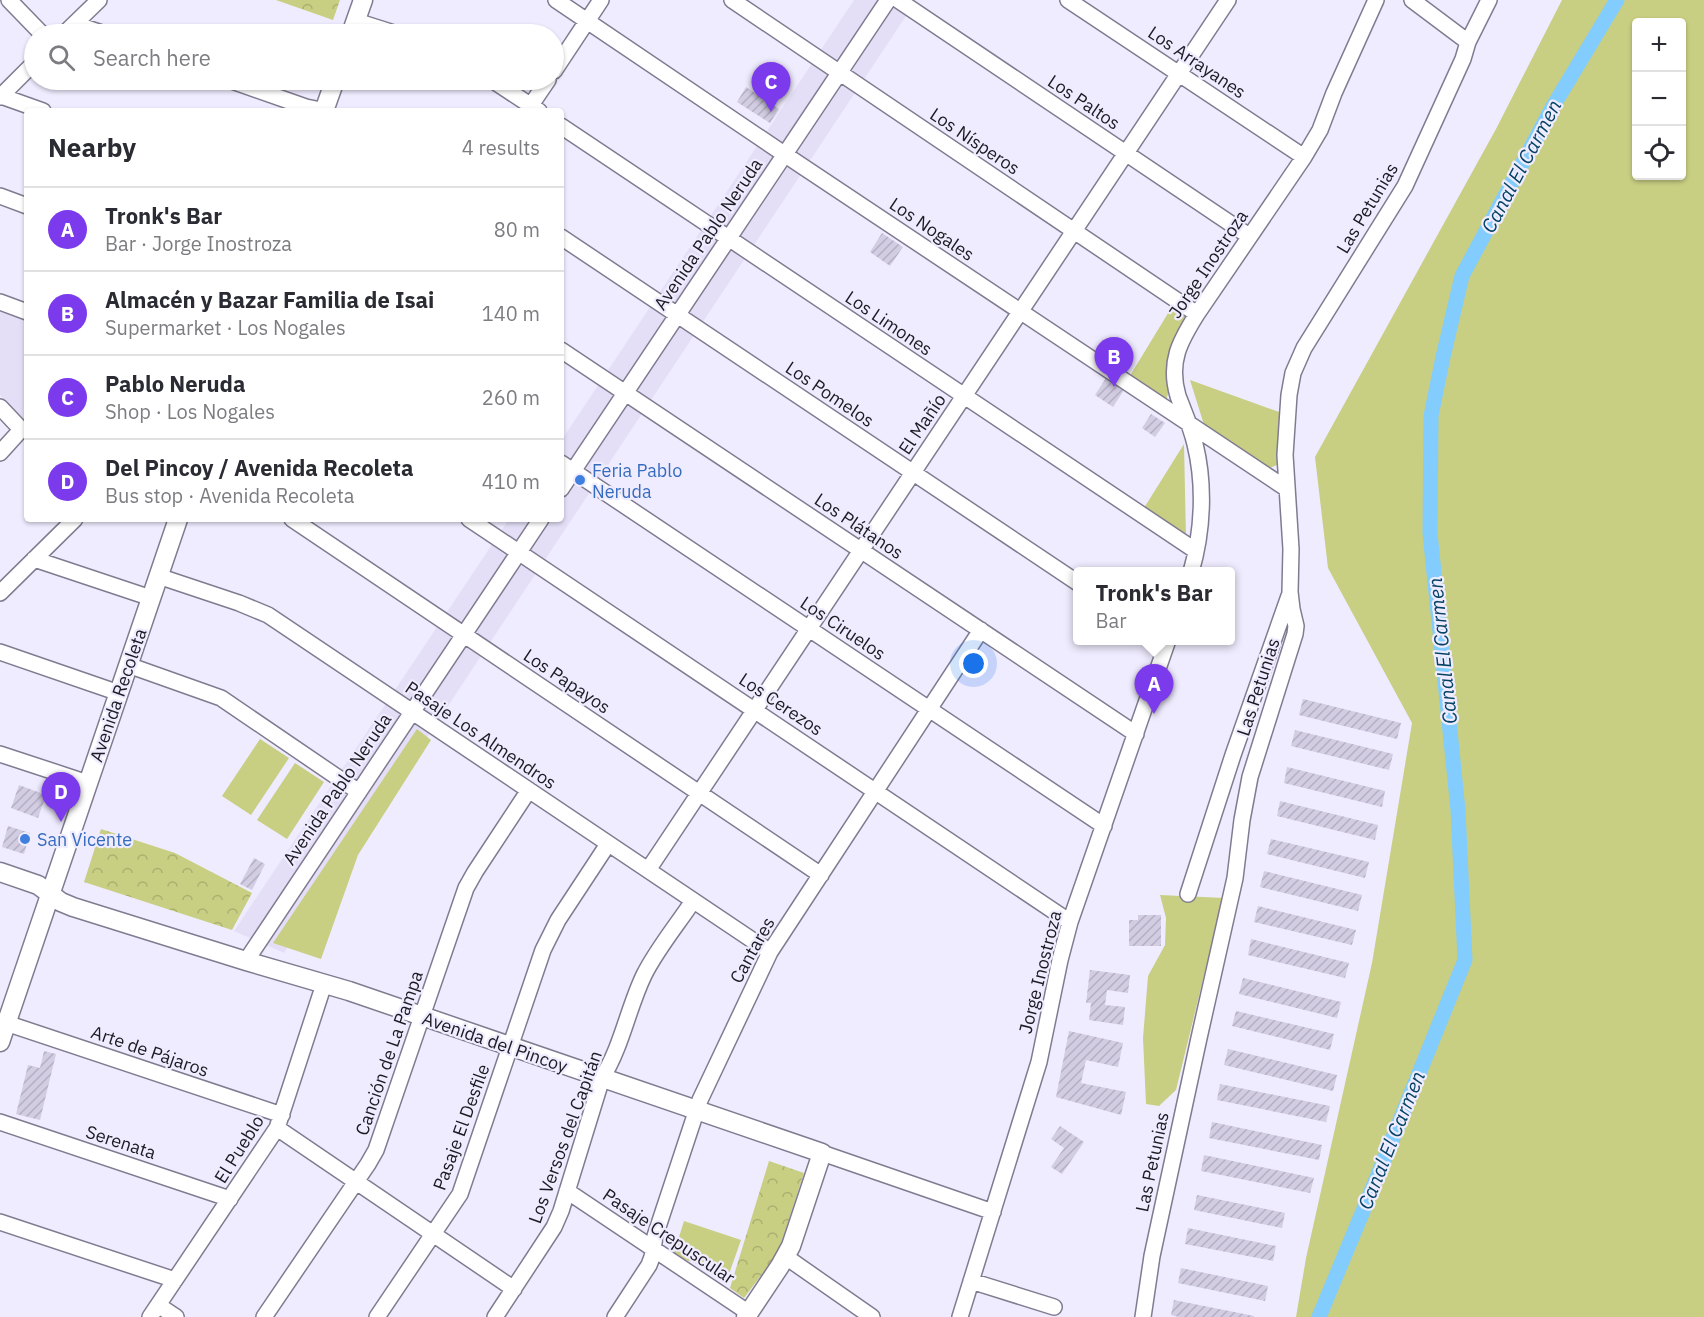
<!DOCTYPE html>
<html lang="en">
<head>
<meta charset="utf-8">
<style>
	:root { --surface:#fff; --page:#f7f7f7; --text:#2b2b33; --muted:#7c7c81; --line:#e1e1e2; --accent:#7c3aed }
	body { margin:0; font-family:"IBM Plex Sans",sans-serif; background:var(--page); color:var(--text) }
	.controls { position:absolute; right:18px; top:18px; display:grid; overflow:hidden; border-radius:6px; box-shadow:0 2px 4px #0004 }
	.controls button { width:54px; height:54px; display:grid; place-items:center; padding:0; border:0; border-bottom:2px solid var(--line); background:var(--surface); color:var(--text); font:30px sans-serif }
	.you { position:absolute; left:974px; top:664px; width:21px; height:21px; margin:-15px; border:4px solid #fff; border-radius:50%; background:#1a73e8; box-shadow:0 0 0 9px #1a73e833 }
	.badge { display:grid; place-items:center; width:39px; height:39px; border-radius:50%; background:var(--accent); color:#fff; font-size:20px; font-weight:700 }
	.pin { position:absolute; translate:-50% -50px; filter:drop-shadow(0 2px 3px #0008) }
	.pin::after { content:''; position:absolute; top:32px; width:21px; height:18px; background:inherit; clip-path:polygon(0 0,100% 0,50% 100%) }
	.popup { position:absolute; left:1073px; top:567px; width:162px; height:78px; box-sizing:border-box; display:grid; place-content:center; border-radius:6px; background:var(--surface); filter:drop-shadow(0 2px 4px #0005); font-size:20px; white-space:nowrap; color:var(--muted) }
	.popup b { font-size:22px; color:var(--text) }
	.popup::after { content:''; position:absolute; left:50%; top:100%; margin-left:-12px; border:12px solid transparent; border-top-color:var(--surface) }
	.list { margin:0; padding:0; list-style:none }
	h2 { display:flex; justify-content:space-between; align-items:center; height:78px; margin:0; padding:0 24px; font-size:26px }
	h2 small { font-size:20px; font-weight:400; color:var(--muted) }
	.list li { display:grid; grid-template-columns:39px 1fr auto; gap:18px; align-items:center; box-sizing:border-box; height:84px; padding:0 24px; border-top:2px solid var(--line) }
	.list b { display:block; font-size:22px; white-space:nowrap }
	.list p { margin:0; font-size:20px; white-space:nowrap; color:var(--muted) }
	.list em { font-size:20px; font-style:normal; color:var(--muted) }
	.icon { flex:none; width:33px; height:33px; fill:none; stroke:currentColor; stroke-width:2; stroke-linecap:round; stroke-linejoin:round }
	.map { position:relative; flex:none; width:1704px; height:1317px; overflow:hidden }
	.search { position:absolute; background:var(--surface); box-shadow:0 2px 4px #0004; left:24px; top:24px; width:540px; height:66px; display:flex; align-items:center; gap:15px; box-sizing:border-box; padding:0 21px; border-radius:33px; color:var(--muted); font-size:22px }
	.panel { position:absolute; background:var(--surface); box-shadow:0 2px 4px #0004; left:24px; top:108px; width:540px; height:414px; border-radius:6px }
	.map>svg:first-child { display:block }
	.built { fill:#e4dff7 }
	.grass { fill:#c8ce82; fill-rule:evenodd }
	.park { fill:url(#park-crowns) }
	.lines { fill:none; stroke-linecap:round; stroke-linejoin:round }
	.canal { stroke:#82ccfe; stroke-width:15 }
	.building { fill:url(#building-hatch) }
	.minor-casing { stroke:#807b90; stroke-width:18 }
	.tertiary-casing { stroke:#807b90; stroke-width:21 }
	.minor { stroke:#fff; stroke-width:15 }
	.tertiary { stroke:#fff; stroke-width:18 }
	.shop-dot { fill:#3f7fe0; stroke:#f0ecff; stroke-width:2 }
	.labels { text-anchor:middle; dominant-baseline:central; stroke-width:4.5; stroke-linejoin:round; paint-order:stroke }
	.street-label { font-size:18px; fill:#1c1a22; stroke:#f0ecff }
	.shop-label { font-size:18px; fill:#366cbe; stroke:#f0ecff; text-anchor:start }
	.water-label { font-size:20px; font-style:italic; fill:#054364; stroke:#f0ecff }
</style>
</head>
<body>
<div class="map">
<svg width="1704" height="1317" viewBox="0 0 1704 1317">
	<defs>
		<pattern id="park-crowns" width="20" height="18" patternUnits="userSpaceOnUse" patternTransform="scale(1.5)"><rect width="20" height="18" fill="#c8ce82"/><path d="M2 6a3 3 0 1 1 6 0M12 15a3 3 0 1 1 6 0" fill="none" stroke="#abb070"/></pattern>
		<pattern id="building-hatch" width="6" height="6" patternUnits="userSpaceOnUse" patternTransform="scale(1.5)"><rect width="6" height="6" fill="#d2cde3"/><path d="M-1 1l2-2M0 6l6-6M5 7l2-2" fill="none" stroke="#b4afc2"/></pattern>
	</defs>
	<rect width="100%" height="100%" fill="#f0ecff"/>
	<path class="built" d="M854,0h29l23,16 -622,937 -50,-22 275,-412h52v-78z
		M0,309l27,10v103l-27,-27z"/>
	<path class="grass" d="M1562,0h142v1317h-408l10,-59 66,-295 40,-240 -84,-155 -13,-111 181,-328zM1636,22h46v154h-46z
		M1173,305l15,10c-13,19 -19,31 -21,53 -1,13 5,22 -2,33l-37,-22z
		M1190,380l92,33 -5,52 -10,4 -62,-41z
		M1184,444l2,95 -42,-31z
		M417,729l14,11 -73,115 -37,104 -48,-16z
		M260,739l29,19 -38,57 -29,-19z
		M295,763l29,19 -37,57 -30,-19z
		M1160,895l64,3 -16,61 -32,131 -17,16 -13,-2 -3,-66 5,-62 17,-31 1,-27z
		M684,1221l57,19 -12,34 -56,-18z"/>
	<path class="park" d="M276,0h64l-7,20z
		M101,829l74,24 77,40 -20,37 -148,-48z
		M769,1161l35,12 -26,80 -34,45 -14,-10z"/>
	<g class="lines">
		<path class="canal" d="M1319,1317l54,-130 92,-227 -7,-150 -28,-277 1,-117 12,-59 19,-81 90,-168 65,-108"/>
	</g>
	<path class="building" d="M746,87l33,22 -9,14 -33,-21z
		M882,233l21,14 -13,19 -20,-14z
		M1106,378l18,12 -11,17 -18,-12z
		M1151,414l14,9 -10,14 -13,-9z
		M1303,699l98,24 -4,16 -98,-24z
		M1295,730l98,24 -4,16 -98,-24z
		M1287,767l98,24 -3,16 -98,-24z
		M19,785l27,10 -8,23 -27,-10z
		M1280,801l98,24 -3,15 -98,-24z
		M8,826l22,7 -6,21 -22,-7z
		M1271,839l98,23 -4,16 -98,-24z
		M254,858l11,6 -13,26 -12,-6z
		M1264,871l98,24 -4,16 -98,-24z
		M1258,906l98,24 -4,15 -98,-23z
		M1138,915h23v31h-32v-26h9z
		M1251,939l98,24 -4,15 -97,-23z
		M1090,970l40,5 -2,18 -21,-3 -2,15 20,2 -2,18 -34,-5 2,-17h-5z
		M1243,978l98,24 -4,16 -98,-24z
		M1236,1011l98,23 -4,16 -98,-24z
		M1069,1031l54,12 -5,24 -32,-7 -5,23 45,9 -5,23 -65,-18z
		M1228,1049l109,26 -4,16 -109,-26z
		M44,1051l12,3 -16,66 -24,-6 12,-49 12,3z
		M1220,1084l110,22 -4,16 -109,-22z
		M1212,1122l110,23 -3,15 -110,-22z
		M1060,1126l24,16 -22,32 -11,-7 13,-19 -13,-9z
		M1204,1155l110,23 -4,15 -109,-22z
		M1197,1195l88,18 -3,15 -88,-18z
		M1188,1228l88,18 -3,15 -88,-17z
		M1181,1268l87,18 -3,15 -87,-18z
		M1174,1300l80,16v1h-75l-8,-2z"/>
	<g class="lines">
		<g class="minor-casing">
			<path id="minor" d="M9,0l33,34
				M556,0l228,154 503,335
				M732,0l465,314
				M898,0l351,236
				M1068,0l236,157
				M1412,0l56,42
				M356,21l41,13
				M75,24l30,10
				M64,34l35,-34
				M554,71l47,-71
				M229,80l77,27 20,4
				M492,80l47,31
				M1,96l42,15
				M0,97l34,-34
				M531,105l17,-25
				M561,126l635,425
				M0,196l27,10
				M561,237l517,346
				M0,302l27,10
				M561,350l575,384
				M0,407l18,19 1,6 -19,21
				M561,463l543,363
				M561,489l327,-489
				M292,519l529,356
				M469,519l601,403
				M34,559l117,39
				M1191,572c12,-41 14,-87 4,-128 -4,-17 -11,-32 -17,-48 -10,-34 2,-55 19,-82l107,-157 16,-27 14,-37 42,-93
				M158,576l81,27 29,12 502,337
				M0,593l75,-74
				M0,652l119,41
				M128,665l93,33 138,94
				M0,754l88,29
				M648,870l580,-870
				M1188,894l45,-139 56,-159
				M246,961l295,-442
				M0,1021l282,94
				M0,1122l230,77
				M277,1128l237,161
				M822,1153l171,59
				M567,1191l182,122
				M0,1222l175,58
				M786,1257l86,60
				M971,1281l83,26
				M158,1305l18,12
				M150,1317l127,-189 47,-144
				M264,1317l104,-153 8,-14 90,-262 9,-16 54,-82
				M377,1317l83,-123 83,-244 15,-30 50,-76
				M495,1317l59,-90 7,-16 41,-133c20,-32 26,-70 42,-103 13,-26 33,-50 49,-74
				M615,1317l34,-52 3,-8 3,-21 45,-136 70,-148 211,-322
				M960,1317l79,-255 21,-102 10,-38 98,-282
				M1143,1317l9,-61 47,-218 36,-160 7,-58 8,-43 45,-143 1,-8 -4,-17 -2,-17 1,-43 -6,-94 4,-60 4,-22 11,-25 101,-162 58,-127 5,-17 21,-42"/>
		</g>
		<g class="tertiary-casing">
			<path id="tertiary" d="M351,34l12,-34
				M324,111l11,-31
				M0,872l38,13 23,17 12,5 173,54 103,30 473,162 -31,93 -11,20 -34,51
				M0,1042l178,-523"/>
		</g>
		<use href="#minor" class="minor"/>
		<use href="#tertiary" class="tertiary"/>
	</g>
	<g class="shop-dot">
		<circle cx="580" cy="480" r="6"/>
		<circle cx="25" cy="839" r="6"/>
	</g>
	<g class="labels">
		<g class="street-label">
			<text transform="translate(1197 62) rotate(34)">Los Arrayanes</text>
			<text transform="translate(1084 102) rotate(34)">Los Paltos</text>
			<text transform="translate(975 141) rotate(34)">Los Nísperos</text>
			<text transform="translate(1367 208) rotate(-59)">Las Petunias</text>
			<text transform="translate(932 229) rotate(34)">Los Nogales</text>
			<text transform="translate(708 234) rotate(-56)">Avenida Pablo Neruda</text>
			<text transform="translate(1208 264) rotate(-56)">Jorge Inostroza</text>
			<text transform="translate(889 323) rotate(34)">Los Limones</text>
			<text transform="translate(830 394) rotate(34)">Los Pomelos</text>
			<text transform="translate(922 424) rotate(-56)">El Mañío</text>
			<text transform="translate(859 526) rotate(34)">Los Plátanos</text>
			<text transform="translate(843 628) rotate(34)">Los Ciruelos</text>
			<text transform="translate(567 681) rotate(34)">Los Papayos</text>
			<text transform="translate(1258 687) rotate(-72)">Las Petunias</text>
			<text transform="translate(118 695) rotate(-71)">Avenida Recoleta</text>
			<text transform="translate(781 704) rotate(34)">Los Cerezos</text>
			<text transform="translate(481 735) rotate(34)">Pasaje Los Almendros</text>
			<text transform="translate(337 789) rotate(-56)">Avenida Pablo Neruda</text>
			<text transform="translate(752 950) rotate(-61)">Cantares</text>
			<text transform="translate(1040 972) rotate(-76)">Jorge Inostroza</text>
			<text transform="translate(495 1042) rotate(19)">Avenida del Pincoy</text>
			<text transform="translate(150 1051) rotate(19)">Arte de Pájaros</text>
			<text transform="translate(389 1053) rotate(-71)">Canción de La Pampa</text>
			<text transform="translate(461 1127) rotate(-70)">Pasaje El Desfile</text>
			<text transform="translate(565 1137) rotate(-70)">Los Versos del Capitán</text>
			<text transform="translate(121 1142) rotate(18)">Serenata</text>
			<text transform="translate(239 1149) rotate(-58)">El Pueblo</text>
			<text transform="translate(1152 1162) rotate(-78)">Las Petunias</text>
			<text transform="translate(669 1236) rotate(34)">Pasaje Crepuscular</text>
		</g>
		<g class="shop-label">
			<text x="592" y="470">Feria Pablo<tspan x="592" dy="21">Neruda</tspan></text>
			<text x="37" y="839">San Vicente</text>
		</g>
		<g class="water-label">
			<text transform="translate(1521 166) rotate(-62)">Canal El Carmen</text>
			<text transform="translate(1442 651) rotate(-96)">Canal El Carmen</text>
			<text transform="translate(1391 1140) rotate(-68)">Canal El Carmen</text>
		</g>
	</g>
</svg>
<div class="controls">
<button>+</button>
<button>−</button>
<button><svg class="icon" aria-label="locate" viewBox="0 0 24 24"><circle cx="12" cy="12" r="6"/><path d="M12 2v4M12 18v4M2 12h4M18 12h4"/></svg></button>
</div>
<div class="you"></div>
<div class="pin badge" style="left:1154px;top:714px">A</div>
<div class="popup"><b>Tronk's Bar</b>Bar</div>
<div class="pin badge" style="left:1114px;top:387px">B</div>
<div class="pin badge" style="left:771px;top:112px">C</div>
<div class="pin badge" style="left:61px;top:822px">D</div>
<div class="search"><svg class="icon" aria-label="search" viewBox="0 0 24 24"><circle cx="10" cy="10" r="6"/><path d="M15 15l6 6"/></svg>Search here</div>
<section class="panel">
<h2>Nearby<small>4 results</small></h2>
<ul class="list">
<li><span class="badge">A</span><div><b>Tronk's Bar</b><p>Bar · Jorge Inostroza</p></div><em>80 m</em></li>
<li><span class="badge">B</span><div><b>Almacén y Bazar Familia de Isai</b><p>Supermarket · Los Nogales</p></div><em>140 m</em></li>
<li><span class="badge">C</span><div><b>Pablo Neruda</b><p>Shop · Los Nogales</p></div><em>260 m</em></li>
<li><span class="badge">D</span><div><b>Del Pincoy / Avenida Recoleta</b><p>Bus stop · Avenida Recoleta</p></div><em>410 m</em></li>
</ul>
</section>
</div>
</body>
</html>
